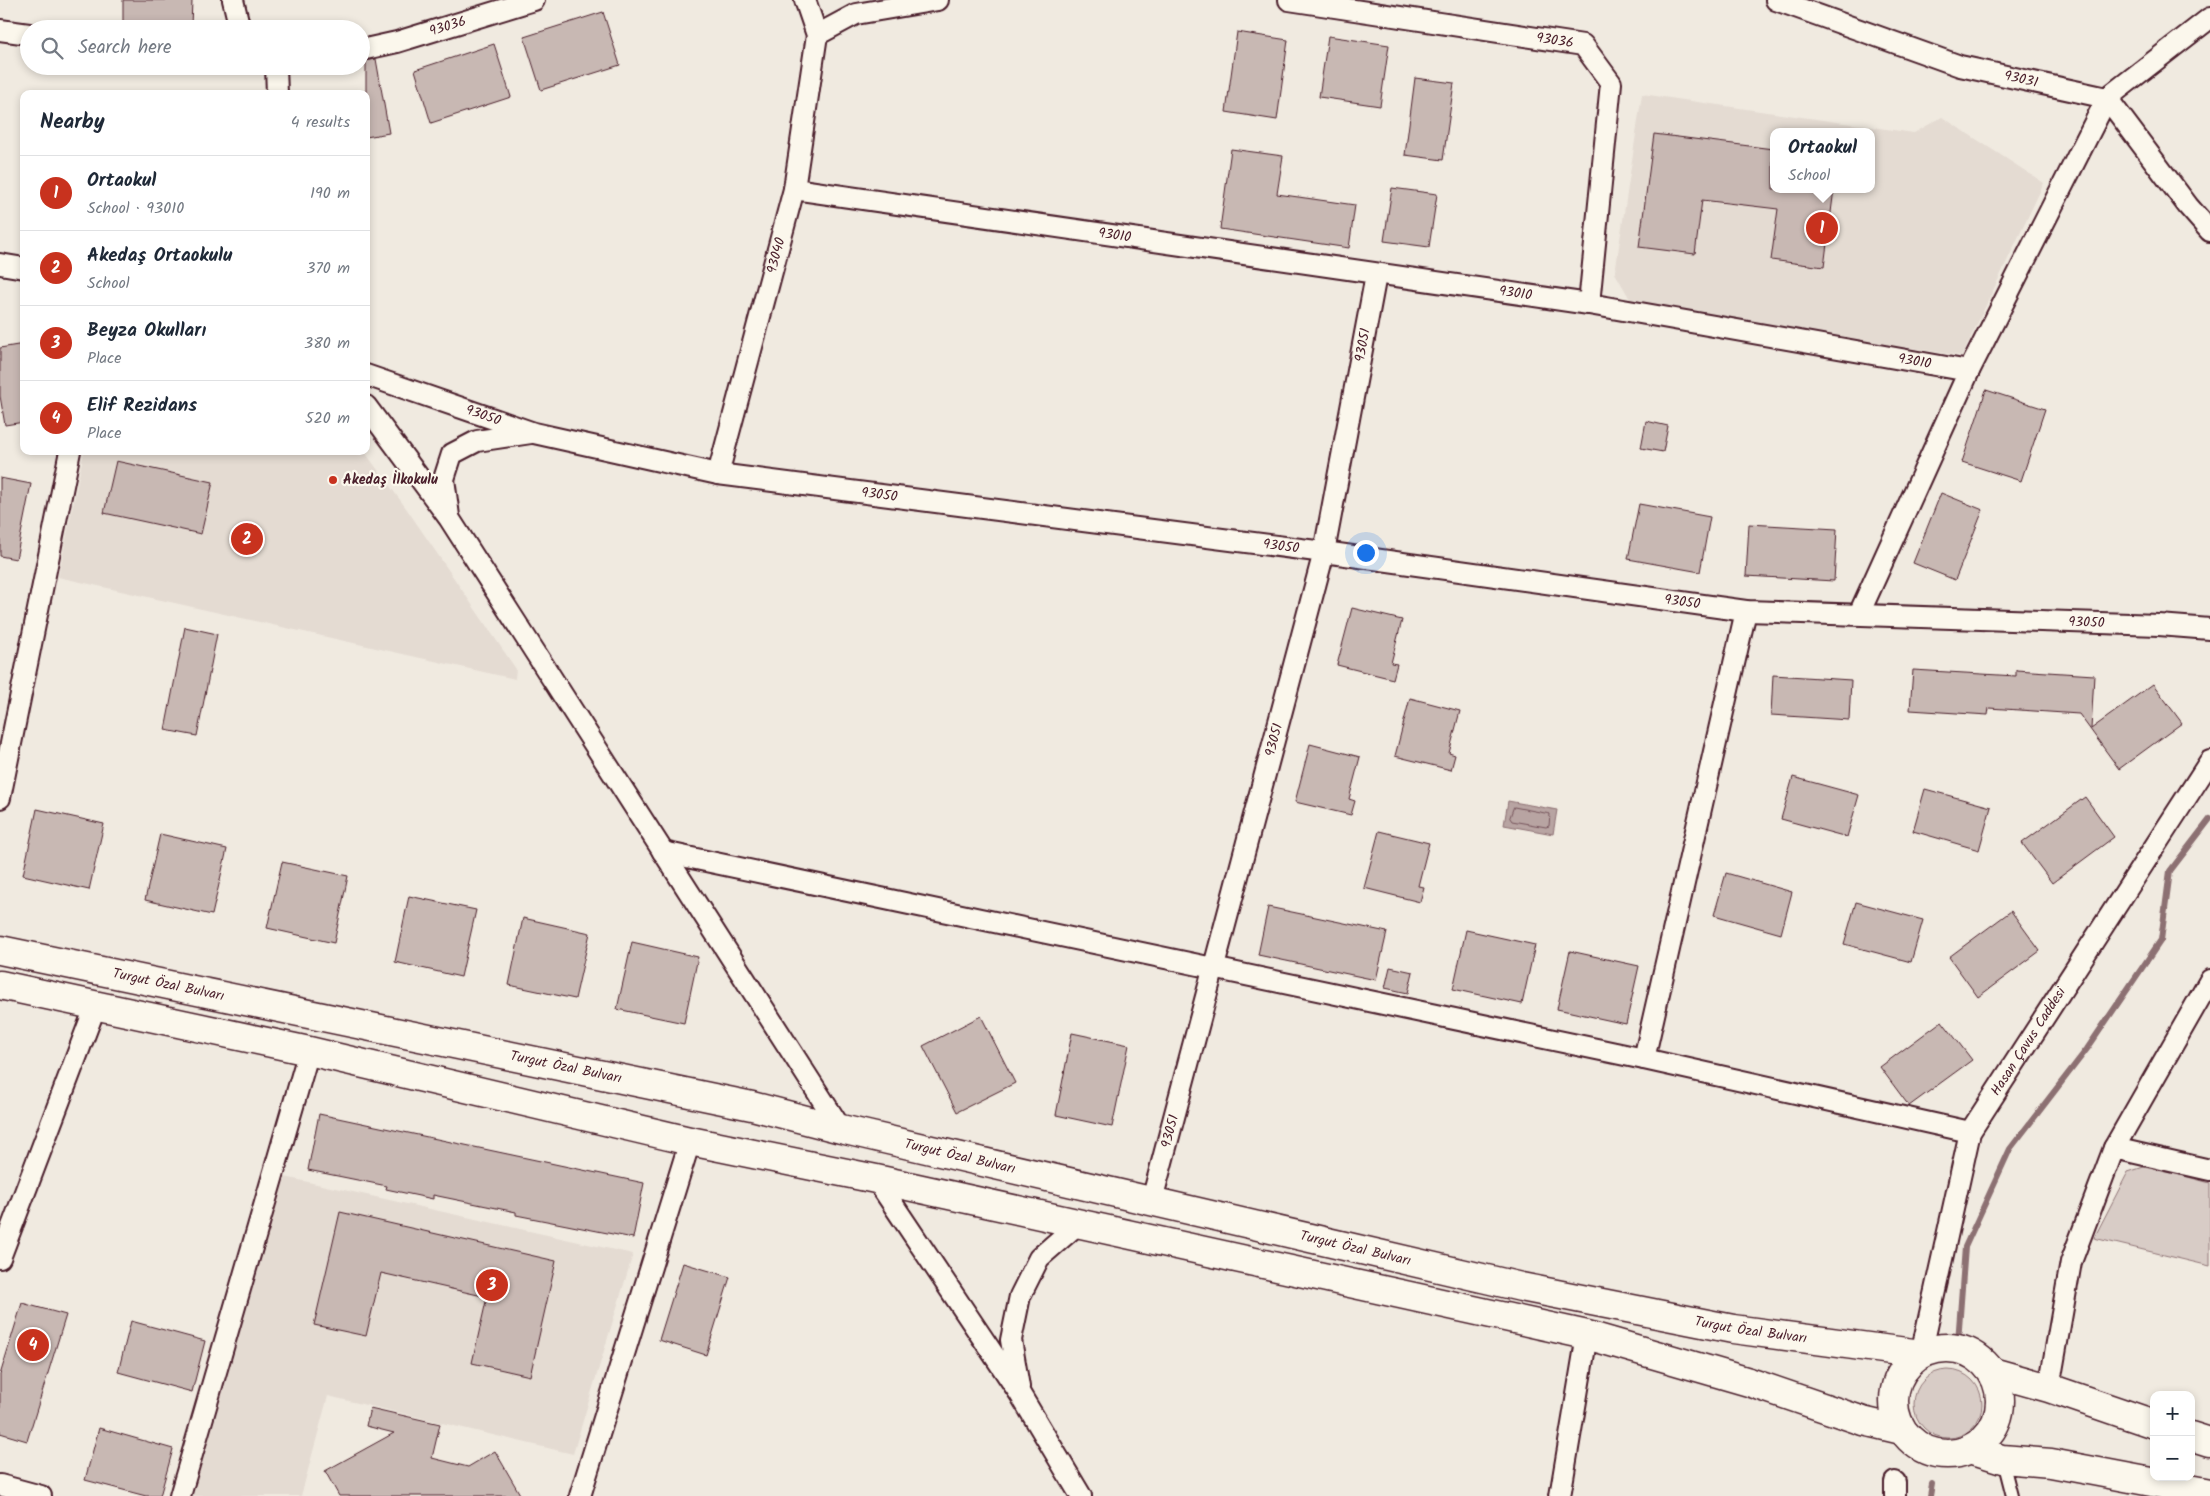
<!DOCTYPE html>
<html lang="en">
<head>
<meta charset="utf-8">
<style>
	:root { --surface:#fff; --page:#f6f6f7; --text:#1f2937; --muted:#747a83; --line:#e0e1e3; --accent:#c8321e }
	body { margin:0; font-family:Kalam,sans-serif; background:var(--page); color:var(--text) }
	.controls { position:absolute; right:15px; bottom:15px; display:grid; overflow:hidden; border-radius:10px; box-shadow:0 2px 8px #0003 }
	.controls button { width:45px; height:45px; display:grid; place-items:center; padding:0; border:0; border-bottom:1px solid var(--line); background:var(--surface); color:var(--text); font:25px sans-serif }
	.you { position:absolute; left:1365px; top:552px; width:18px; height:18px; margin:-12px; border:4px solid #fff; border-radius:50%; background:#1a73e8; box-shadow:0 0 0 8px #1a73e833 }
	.badge { display:grid; place-items:center; width:32px; height:32px; border-radius:50%; background:var(--accent); color:#fff; font-size:16px; font-weight:700 }
	.pin { position:absolute; translate:-50% -50%; border:2px solid #fff; box-shadow:0 1px 5px #0006 }
	.popup { position:absolute; left:1770px; top:128px; width:105px; height:65px; box-sizing:border-box; display:grid; place-content:center; border-radius:10px; background:var(--surface); filter:drop-shadow(0 1px 4px #0005); font-size:16px; white-space:nowrap; color:var(--muted) }
	.popup b { font-size:19px; color:var(--text) }
	.popup::after { content:''; position:absolute; left:50%; top:100%; margin-left:-10px; border:10px solid transparent; border-top-color:var(--surface) }
	.list { margin:0; padding:0; list-style:none }
	h2 { display:flex; justify-content:space-between; align-items:center; height:65px; margin:0; padding:0 20px; font-size:21px }
	h2 small { font-size:16px; font-weight:400; color:var(--muted) }
	.list li { display:grid; grid-template-columns:32px 1fr auto; gap:15px; align-items:center; box-sizing:border-box; height:75px; padding:0 20px; border-top:1px solid var(--line) }
	.list b { display:block; font-size:19px; white-space:nowrap }
	.list p { margin:0; font-size:16px; white-space:nowrap; color:var(--muted) }
	.list em { font-size:16px; font-style:normal; color:var(--muted) }
	.icon { flex:none; width:28px; height:28px; fill:none; stroke:currentColor; stroke-width:2; stroke-linecap:round; stroke-linejoin:round }
	.map { position:relative; flex:none; width:2210px; height:1496px; overflow:hidden }
	.search { position:absolute; background:var(--surface); box-shadow:0 2px 8px #0003; left:20px; top:20px; width:350px; height:55px; display:flex; align-items:center; gap:12px; box-sizing:border-box; padding:0 18px; border-radius:28px; color:var(--muted); font-size:19px }
	.panel { position:absolute; background:var(--surface); box-shadow:0 2px 8px #0003; left:20px; top:90px; width:350px; height:365px; border-radius:10px }
	.map>svg:first-child { display:block }
	.built { fill:#e4dbd2; fill-rule:evenodd }
	.green { fill:#d8ccc6; stroke:#917678 }
	.water { fill:#b8a4a2; stroke:#8c6f72 }
	.lines { fill:none; stroke-linecap:round; stroke-linejoin:round }
	.shore { stroke:#76545b; stroke-width:1 }
	.stream { stroke:#8c6f72; stroke-width:6 }
	.building { fill:#c8b8b3; stroke:#4a1f2b }
	.lane-casing { stroke:#4a1f2b; stroke-width:14 }
	.street-casing { stroke:#4a1f2b; stroke-width:24 }
	.secondary-casing { stroke:#4a1f2b; stroke-width:31 }
	.lane { stroke:#fbf7ec; stroke-width:10 }
	.street { stroke:#fbf7ec; stroke-width:20 }
	.secondary { stroke:#fbf7ec; stroke-width:28 }
	.poi-dot { fill:#c8321e; stroke:#fbf7ec; stroke-width:2 }
	.labels { text-anchor:middle; dominant-baseline:central; stroke-width:4.5; stroke-linejoin:round; paint-order:stroke }
	.street-label { font-size:14px; fill:#4a1f2b; stroke:#fbf7ec }
	.poi-label { font-size:14px; font-weight:bold; fill:#4a1f2b; stroke:#fbf7ec; text-anchor:start }
</style>
</head>
<body>
<div class="map">
<svg width="2210" height="1496" viewBox="0 0 2210 1496">
	<rect width="100%" height="100%" fill="#f0eae0"/>
	<filter id="ink" filterUnits="userSpaceOnUse"><feTurbulence type="fractalNoise" baseFrequency=".02" numOctaves="2"/><feDisplacementMap in="SourceGraphic" scale="10" xChannelSelector="R" yChannelSelector="G"/><feConvolveMatrix kernelMatrix="1 2 1 2 8 2 1 2 1" color-interpolation-filters="sRGB"/></filter>
	<g filter="url(#ink)">
		<path class="built" d="M1642,94l272,39 28,-16 102,66 -82,173 -328,-50 -19,-33zM1773,132h98v57h-98z
			M84,451h280l42,57 110,161 -1,10 -457,-102z
			M285,1177l348,77 -60,200 -245,-58 -27,100h-109z"/>
		<path class="green" d="M2147,1166l63,17v83l-116,-28 34,-66z
			M1914 1404a34 34 0 1 1 68 0a34 34 0 1 1-68 0Z"/>
		<path class="water" d="M1508,801l49,9 -4,24 -49,-9z"/>
		<g class="lines">
			<path class="shore" d="M1514,807l36,7 -1,12 -3,1 -34,-6 -2,-3z"/>
			<path class="stream" d="M1958,1342l7,-95 45,-98 77,-100 74,-109 9,-69 40,-52
				M1930,1496l2,-12"/>
		</g>
		<path class="building" d="M123,0h69l-1,26 -68,-2z
			M603,12l17,53 -79,25 -17,-53z
			M1237,32l51,8 -11,80 -51,-8z
			M1328,36l61,9 -9,61 -61,-9z
			M494,44l17,53 -80,26 -16,-53z
			M376,59l13,74 -23,4v-76z
			M1415,78l39,5 -11,77 -38,-5z
			M1654,134l119,15v40h61l-10,78 -53,-7 7,-51 -76,-9 -7,54 -56,-7z
			M1231,149l52,7 -6,38 78,11 -6,43 -129,-19z
			M1392,188l45,6 -8,53 -45,-6z
			M24,344v78l-19,3 -5,-29v-48z
			M1986,390l59,19 -24,72 -59,-19z
			M1646,421l22,5 -5,26 -22,-4z
			M116,461l97,21 -12,52 -97,-21z
			M0,478l31,6 -15,75 -16,-3z
			M1941,493l42,17 -28,70 -42,-17z
			M1639,504l71,13 -10,55 -72,-13z
			M1749,524l88,5 -3,52 -88,-5z
			M1352,608l50,12 -11,43 6,1 -4,15 -56,-14z
			M185,627l32,7 -20,102 -32,-6z
			M1913,670l103,6v-6l78,5 -3,54 62,-45 29,39 -63,46 -40,-55 -90,-6 -1,7 -78,-5z
			M1773,675l78,5 -2,40 -78,-5z
			M1410,698l50,13 -11,42 6,2 -4,15 -56,-14z
			M1310,744l50,13 -11,42 6,2 -4,14 -56,-13z
			M1793,777l66,18 -12,42 -66,-18z
			M1925,789l66,18 -12,43 -66,-19z
			M2085,797l29,40 -62,46 -30,-40z
			M37,809l67,15 -15,66 -66,-15z
			M1379,831l50,12 -11,43 6,1 -4,15 -56,-14z
			M160,834l67,15 -15,66 -67,-15z
			M282,862l66,14 -14,67 -67,-15z
			M1726,873l66,19 -11,42 -67,-19z
			M409,896l67,14 -15,67 -66,-15z
			M1856,902l67,18 -12,42 -67,-18z
			M1268,907l119,25 -11,48 -118,-25z
			M2011,911l29,40 -62,46 -29,-40z
			M523,918l67,15 -15,66 -66,-14z
			M1466,930l69,15 -13,59 -69,-15z
			M632,942l66,15 -14,66 -67,-14z
			M1570,951l69,15 -13,58 -69,-15z
			M1390,967l23,5 -5,21 -23,-5z
			M981,1016l34,67 -58,29 -34,-66z
			M1942,1021l30,39 -63,46 -29,-39z
			M1072,1033l57,12 -17,82 -56,-12z
			M319,1114l325,69 -11,55 -117,-23v-3l-83,-17v4l-47,-10 1,-3 -79,-16z
			M340,1212l216,49 -26,115 -58,-13 15,-66 -106,-24 -15,63 -52,-11z
			M683,1263l47,14 -24,78 -47,-15z
			M22,1303l44,12 -39,126 -27,-8v-58z
			M131,1321l74,20 -13,51 -74,-20z
			M370,1408l70,16 -8,34 36,9 27,-16 26,45h-182l-14,-25 69,-38 -28,-7z
			M99,1428l74,21 -13,47h-14l-61,-16z"/>
		<g class="lines">
			<g class="lane-casing">
				<path id="lane" d="M2003,1461l9,35"/>
			</g>
			<g class="street-casing">
				<g id="street">
					<path d="M233,0l7,29"/>
					<path id="s1" d="M1289,0l294,45 28,38 -22,221"/>
					<path id="s2" d="M1776,0l184,66 147,32 81,108 22,25"/>
					<path d="M0,30l29,4"/>
					<path d="M817,35l39,-21 82,-14"/>
					<path id="s3" d="M361,50l36,-8 137,-42"/>
					<path d="M276,66l1,28"/>
					<path id="s4" d="M794,189l795,115 380,67 -110,243"/>
					<path d="M0,264l24,4"/>
					<path d="M1969,371l138,-273 103,-80"/>
					<path id="s5" d="M366,375l168,58 184,41 606,78 422,59 413,14 51,4"/>
					<path d="M366,406l83,112 392,611"/>
					<path id="s6" d="M718,474l76,-285 23,-154 -12,-35"/>
					<path d="M449,516l-5,-37 8,-25 25,-13 54,-8"/>
					<path d="M1746,611l-102,448 326,73"/>
					<path d="M0,798l70,-347"/>
					<path d="M663,852l981,207"/>
					<path d="M2114,1148l96,22"/>
					<path d="M876,1179l144,215 61,102"/>
					<path id="s7" d="M1152,1200l172,-648 52,-277"/>
					<path d="M0,1258l96,-253"/>
					<path id="s8" d="M1921,1354l49,-222 240,-371"/>
					<path d="M1019,1387l-8,-47 9,-44 19,-38 40,-35"/>
					<path d="M2049,1388l22,-126 43,-114 96,-168"/>
					<path d="M0,1485l41,11"/>
					<path d="M180,1496l129,-445"/>
					<path d="M580,1496l110,-355"/>
					<path d="M1560,1496l27,-161"/>
					<path d="M1895,1496v-14"/>
				</g>
			</g>
			<g class="secondary-casing">
				<g id="secondary">
					<path id="s9" d="M0,950l752,156 89,23 680,158 212,42 188,25"/>
					<path d="M0,985l309,66 381,90 186,38 711,156 162,47 114,39 38,9"/>
					<circle cx="1947" cy="1401" r="53"/>
					<path d="M1992,1372l57,16 105,36"/>
					<path d="M2191,1436l19,6"/>
					<path d="M1970,1449l32,10 49,4 159,30"/>
				</g>
			</g>
			<use href="#lane" class="lane"/>
			<use href="#street" class="street"/>
			<use href="#secondary" class="secondary"/>
		</g>
	</g>
	<circle class="poi-dot" cx="333" cy="480" r="5"/>
	<g class="labels">
		<g class="street-label">
			<text stroke="none"><textPath href="#s3" startOffset="90">93036</textPath></text>
			<text stroke="none"><textPath href="#s1" startOffset="269">93036</textPath></text>
			<text stroke="none"><textPath href="#s2" startOffset="258">93031</textPath></text>
			<text stroke="none"><textPath href="#s4" startOffset="324">93010</textPath></text>
			<text stroke="none"><textPath href="#s6" startOffset="226">93040</textPath></text>
			<text stroke="none"><textPath href="#s4" startOffset="729">93010</textPath></text>
			<text stroke="none"><textPath href="#s7" startOffset="881">93051</textPath></text>
			<text stroke="none"><textPath href="#s4" startOffset="1134">93010</textPath></text>
			<text stroke="none"><textPath href="#s5" startOffset="124">93050</textPath></text>
			<text stroke="none"><textPath href="#s5" startOffset="529">93050</textPath></text>
			<text stroke="none"><textPath href="#s5" startOffset="934">93050</textPath></text>
			<text stroke="none"><textPath href="#s5" startOffset="1339">93050</textPath></text>
			<text stroke="none"><textPath href="#s5" startOffset="1744">93050</textPath></text>
			<text stroke="none"><textPath href="#s7" startOffset="476">93051</textPath></text>
			<text stroke="none"><textPath href="#s9" startOffset="172">Turgut Özal Bulvarı</textPath></text>
			<text stroke="none"><textPath href="#s8" startOffset="335">Hasan Çavus Caddesi</textPath></text>
			<text stroke="none"><textPath href="#s9" startOffset="578">Turgut Özal Bulvarı</textPath></text>
			<text stroke="none"><textPath href="#s7" startOffset="71">93051</textPath></text>
			<text stroke="none"><textPath href="#s9" startOffset="982">Turgut Özal Bulvarı</textPath></text>
			<text stroke="none"><textPath href="#s9" startOffset="1388">Turgut Özal Bulvarı</textPath></text>
			<text stroke="none"><textPath href="#s9" startOffset="1792">Turgut Özal Bulvarı</textPath></text>
		</g>
		<g class="poi-label">
			<text x="343" y="480">Akedaş İlkokulu</text>
		</g>
	</g>
</svg>
<div class="controls">
<button>+</button>
<button>−</button>
</div>
<div class="you"></div>
<div class="pin badge" style="left:1822px;top:228px">1</div>
<div class="popup"><b>Ortaokul</b>School</div>
<div class="pin badge" style="left:247px;top:539px">2</div>
<div class="pin badge" style="left:492px;top:1285px">3</div>
<div class="pin badge" style="left:33px;top:1345px">4</div>
<div class="search"><svg class="icon" aria-label="search" viewBox="0 0 24 24"><circle cx="10" cy="10" r="6"/><path d="M15 15l6 6"/></svg>Search here</div>
<section class="panel">
<h2>Nearby<small>4 results</small></h2>
<ul class="list">
<li><span class="badge">1</span><div><b>Ortaokul</b><p>School · 93010</p></div><em>190 m</em></li>
<li><span class="badge">2</span><div><b>Akedaş Ortaokulu</b><p>School</p></div><em>370 m</em></li>
<li><span class="badge">3</span><div><b>Beyza Okulları</b><p>Place</p></div><em>380 m</em></li>
<li><span class="badge">4</span><div><b>Elif Rezidans</b><p>Place</p></div><em>520 m</em></li>
</ul>
</section>
</div>
</body>
</html>
